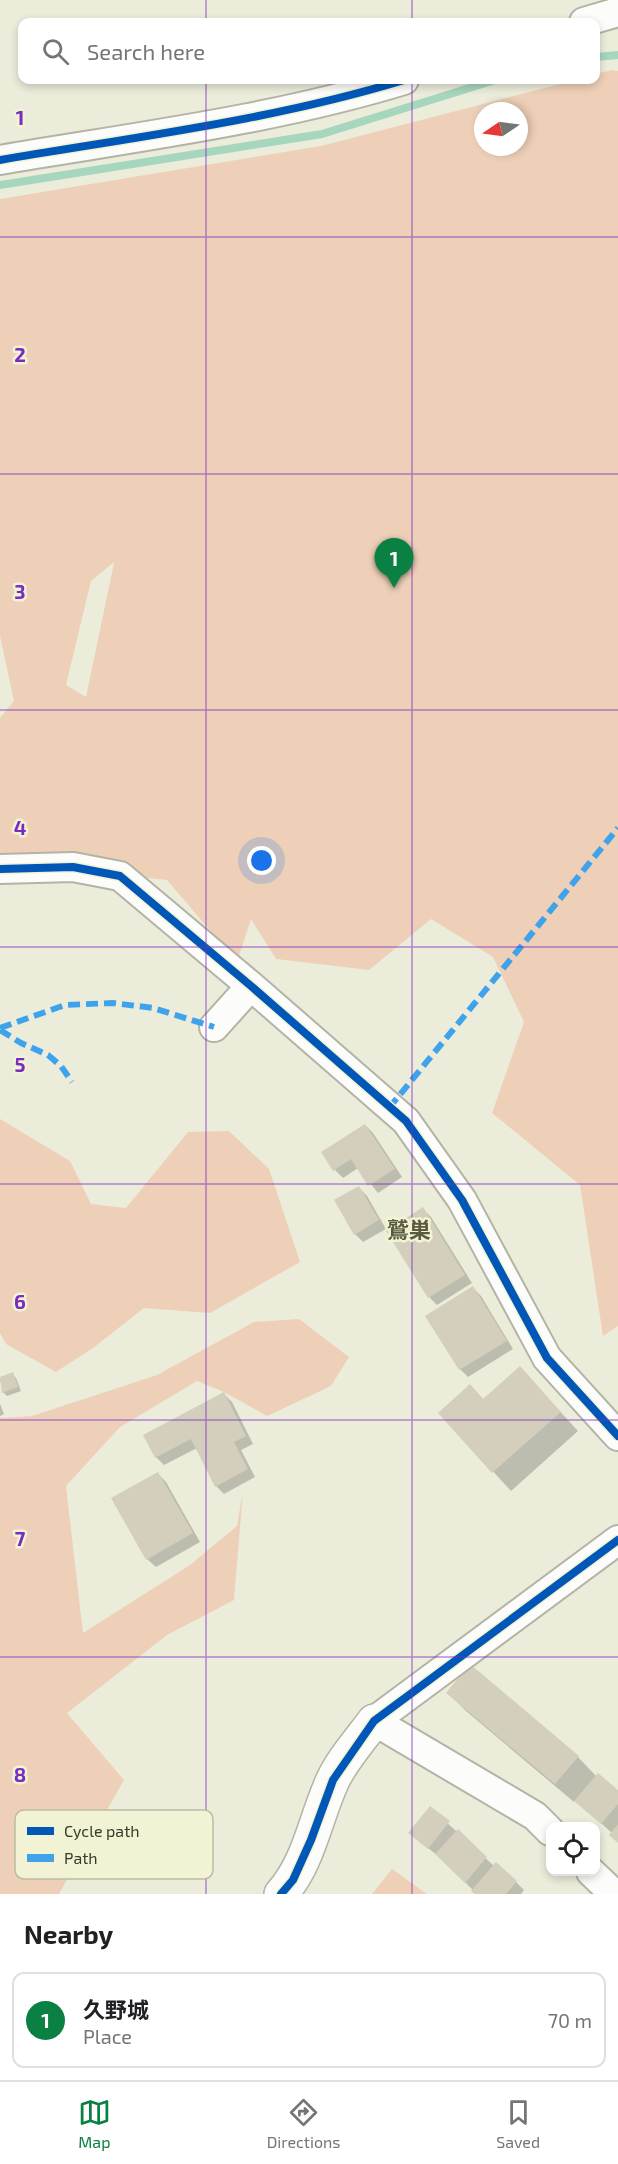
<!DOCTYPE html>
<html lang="en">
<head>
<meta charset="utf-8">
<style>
	:root { --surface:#fff; --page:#f2f2f2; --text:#202124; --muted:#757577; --line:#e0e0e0; --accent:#0b8043 }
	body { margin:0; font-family:"Exo 2","Noto Sans JP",sans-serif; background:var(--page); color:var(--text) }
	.controls { position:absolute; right:18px; bottom:18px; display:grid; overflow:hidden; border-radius:12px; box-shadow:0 3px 9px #0003 }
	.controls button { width:54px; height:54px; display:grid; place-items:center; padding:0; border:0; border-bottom:2px solid var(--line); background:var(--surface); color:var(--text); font:30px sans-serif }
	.compass { position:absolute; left:474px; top:102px; width:54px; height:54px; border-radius:50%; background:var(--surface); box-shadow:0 3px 9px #0003; rotate:257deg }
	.you { position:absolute; left:262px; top:861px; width:21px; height:21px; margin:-15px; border:4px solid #fff; border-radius:50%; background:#1a73e8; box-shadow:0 0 0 9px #1a73e833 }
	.badge { display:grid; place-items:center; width:39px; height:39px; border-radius:50%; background:var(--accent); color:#fff; font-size:20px; font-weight:700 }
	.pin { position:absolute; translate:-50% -50px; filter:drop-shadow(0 2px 3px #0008) }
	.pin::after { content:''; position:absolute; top:32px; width:21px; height:18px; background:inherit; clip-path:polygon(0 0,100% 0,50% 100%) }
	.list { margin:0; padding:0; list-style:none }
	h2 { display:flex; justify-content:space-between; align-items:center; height:78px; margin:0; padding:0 24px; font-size:26px }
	h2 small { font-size:20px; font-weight:400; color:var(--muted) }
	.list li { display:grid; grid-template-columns:39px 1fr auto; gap:18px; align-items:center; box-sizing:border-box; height:96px; margin:0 12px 12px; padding:0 12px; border:2px solid var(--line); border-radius:12px }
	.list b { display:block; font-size:22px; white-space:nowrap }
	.list p { margin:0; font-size:20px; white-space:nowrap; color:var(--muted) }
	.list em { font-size:20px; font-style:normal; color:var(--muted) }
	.icon { flex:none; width:33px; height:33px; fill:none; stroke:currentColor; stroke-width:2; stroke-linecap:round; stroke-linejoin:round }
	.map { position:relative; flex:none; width:618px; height:1894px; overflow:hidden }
	.search { position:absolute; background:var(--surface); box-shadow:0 3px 9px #0003; left:18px; right:18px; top:18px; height:66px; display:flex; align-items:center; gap:15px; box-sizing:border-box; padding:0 21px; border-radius:12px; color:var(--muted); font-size:22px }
	.sheet { height:186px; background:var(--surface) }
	nav { display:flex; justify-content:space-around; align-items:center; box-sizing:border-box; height:84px; border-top:2px solid var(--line); background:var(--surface); font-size:16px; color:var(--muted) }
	nav a { display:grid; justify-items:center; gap:3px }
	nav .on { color:var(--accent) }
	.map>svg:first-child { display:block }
	.green { fill:#eed0b8; fill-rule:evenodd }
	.shadow { fill:#0003 }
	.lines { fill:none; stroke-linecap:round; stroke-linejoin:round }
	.stream { stroke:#a7d6bf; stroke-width:8 }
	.building { fill:#d4cebc }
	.street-casing { stroke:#b3b3a6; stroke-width:32 }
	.secondary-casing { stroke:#b3b3a6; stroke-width:36 }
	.street { stroke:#fcfcfa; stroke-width:28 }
	.secondary { stroke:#fcfcfa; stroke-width:33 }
	.quiet { stroke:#3fa3eb; stroke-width:6; stroke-dasharray:12 6; stroke-linecap:butt }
	.cycleway-casing { stroke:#f2f3d4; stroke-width:11 }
	.cycleway { stroke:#0057b8; stroke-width:8 }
	.grid { fill:none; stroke:#7b2cbf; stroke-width:1.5; stroke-opacity:0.55 }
	.labels { text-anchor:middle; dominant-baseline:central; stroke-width:5; stroke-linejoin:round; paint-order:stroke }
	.quarter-label { font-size:22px; font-weight:bold; fill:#595a40; stroke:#f2f3d4 }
	.key { fill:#f2f3d4; stroke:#bbbca2; stroke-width:1.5 }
	.key-label { font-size:16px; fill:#3a3a2e }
	.grid-label { font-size:20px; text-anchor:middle; font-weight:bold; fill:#7b2cbf; stroke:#f2f3d4; stroke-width:5; stroke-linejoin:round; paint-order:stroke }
</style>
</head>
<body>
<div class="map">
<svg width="618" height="1894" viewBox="0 0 618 1894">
	<rect width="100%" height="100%" fill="#ececdb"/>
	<path class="green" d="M612,70l6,1v1255l-15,10 -23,-151 -88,-72 32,-91 -31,-65 -62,-38 -62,51 -93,-11 -25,-40 -14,43 -70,-82 -115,-13h-52v-149l14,-17 -14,-65v-437l321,-53 255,-66h20v-6zM483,111h36v36h-36zM113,563h1l-28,134 -20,-12 25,-104z
		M0,1119l70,42 21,43 35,4 62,-76 41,-1 40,38 31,93 -90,51 -66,-5 -51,40 -37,24 -50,-28 -6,-11z
		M299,1319l50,38 -18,29 -64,30 -43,-24 -27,-11 -77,46 -54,59 17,147 107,-68 47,-39 6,-35 -9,109 -67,35 -100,78 57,67 -65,114h-59v-476l32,-2 125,-41 97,-53z
		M392,1869l35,25h-55z"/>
	<path class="shadow" d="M365,1125l8,8 29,44 -24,16 -20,-25 -15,10 -8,-8z
		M359,1188l8,8 19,33 -23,13 -8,-8z
		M423,1209l8,8 41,66 -35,22 -8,-8z
		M473,1288l8,8 32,53 -45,28 -8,-8z
		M520,1368l58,63 -67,60 -71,-78 30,-27 14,14z
		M12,1374l4,4 5,13 -14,5 -4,-4 -3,-13z
		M224,1394l8,8 21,42 -12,6 14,27 -31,17 -8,-8 -19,-38 -33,17 -8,-8z
		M0,1404l4,10 -4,2z
		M158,1474l8,8 34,60 -44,25 -9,-8 -34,-60z
		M448,1693l130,64 19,20 21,15v50l-6,-9 -37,-33 -1,2 -108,-91z
		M431,1808l63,58 22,16 8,8 -3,4h-44l-40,-39 -19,-15z"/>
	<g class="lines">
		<path class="stream" d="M596,57l22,-2
			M0,185l322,-51 173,-54"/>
	</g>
	<path class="building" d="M365,1124l30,45 -27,17 -17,-27 -18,12 -12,-19z
		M359,1186l20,34 -25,15 -20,-35z
		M423,1207l42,68 -37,23 -42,-67z
		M473,1286l34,55 -48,29 -34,-54z
		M520,1366l41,46 -69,61 -54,-60 32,-29 13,15z
		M13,1372l5,15 -16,6 -2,-16z
		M224,1392l22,44 -12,6 14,27 -33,18 -24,-48 -36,19 -12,-23z
		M158,1472l35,61 -47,27 -35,-62z
		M470,1664l109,92 -24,28 -109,-91z
		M598,1773l20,17v14l-17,20 -27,-23z
		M430,1806l20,15 -22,28 -20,-16z
		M618,1824v19l-9,-8z
		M458,1829l29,28 -22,26 -30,-29z
		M496,1862l21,19 -11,13h-31l-4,-3z"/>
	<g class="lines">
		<g class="street-casing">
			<path id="street" d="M584,22l34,-10
				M0,160c135,-23 273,-40 404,-80
				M0,869l73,-2 47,9 131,110 155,135 56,79 85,158 71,78
				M214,1027l37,-41
				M550,1831l-15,-15 -161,-95 244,-181
				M591,1872l23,22"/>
		</g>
		<g class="secondary-casing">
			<path id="secondary" d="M281,1894c28,-31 34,-75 51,-112 9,-21 29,-43 42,-61"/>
		</g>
		<use href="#street" class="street"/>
		<use href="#secondary" class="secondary"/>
		<path class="quiet" d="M0,1028l65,-23 48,-2 40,5 61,19
			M0,1030l21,13 27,12 13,11 11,16
			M389,1108l229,-280"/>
		<g class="cycleway-casing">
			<path id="cycleway" d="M0,160c135,-23 273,-40 404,-80
				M0,869l73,-2 47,9 131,110 155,135 56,79 85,158 71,78
				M281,1894l12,-14 18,-40 22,-60 41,-59 244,-181"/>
		</g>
		<use href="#cycleway" class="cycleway"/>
	</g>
	<path class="grid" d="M206,0v22M412,0v22M206,80v1814M412,80v1814M0,237h618M0,474h618M0,710h618M0,947h618M0,1184h618M0,1420h618M0,1657h618"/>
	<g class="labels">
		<g class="quarter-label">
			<text x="409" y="1229">鷲巣</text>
		</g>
	</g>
	<rect x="15" y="1810" width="198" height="69" rx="9" class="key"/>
	<rect x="27" y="1827" width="27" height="8" fill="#0057b8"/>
	<rect x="27" y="1854" width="27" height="8" fill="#3fa3eb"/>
	<g class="key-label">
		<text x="64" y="1837">Cycle path</text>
		<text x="64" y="1864">Path</text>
	</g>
	<g class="grid-label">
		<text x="20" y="125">1</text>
		<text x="20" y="362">2</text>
		<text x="20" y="599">3</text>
		<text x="20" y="835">4</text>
		<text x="20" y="1072">5</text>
		<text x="20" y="1309">6</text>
		<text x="20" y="1546">7</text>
		<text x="20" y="1782">8</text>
	</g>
</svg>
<div class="controls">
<button><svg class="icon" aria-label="locate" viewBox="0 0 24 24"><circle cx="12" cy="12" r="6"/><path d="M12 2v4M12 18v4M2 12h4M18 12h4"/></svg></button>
</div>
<svg class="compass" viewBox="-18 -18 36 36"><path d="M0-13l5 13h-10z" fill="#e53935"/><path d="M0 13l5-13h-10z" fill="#757577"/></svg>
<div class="you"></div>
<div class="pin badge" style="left:394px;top:588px">1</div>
<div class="search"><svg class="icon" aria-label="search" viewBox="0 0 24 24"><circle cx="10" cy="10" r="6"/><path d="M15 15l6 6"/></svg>Search here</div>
</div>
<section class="sheet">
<h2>Nearby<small></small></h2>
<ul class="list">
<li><span class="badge">1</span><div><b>久野城</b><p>Place</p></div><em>70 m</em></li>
</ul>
</section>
<nav>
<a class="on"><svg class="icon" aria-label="map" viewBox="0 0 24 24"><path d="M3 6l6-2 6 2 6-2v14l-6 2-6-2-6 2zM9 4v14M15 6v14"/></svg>Map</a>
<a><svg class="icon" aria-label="directions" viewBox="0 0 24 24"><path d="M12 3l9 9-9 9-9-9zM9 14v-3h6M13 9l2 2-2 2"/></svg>Directions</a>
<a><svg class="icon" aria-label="saved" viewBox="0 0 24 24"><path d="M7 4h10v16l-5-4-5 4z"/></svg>Saved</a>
</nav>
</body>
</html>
